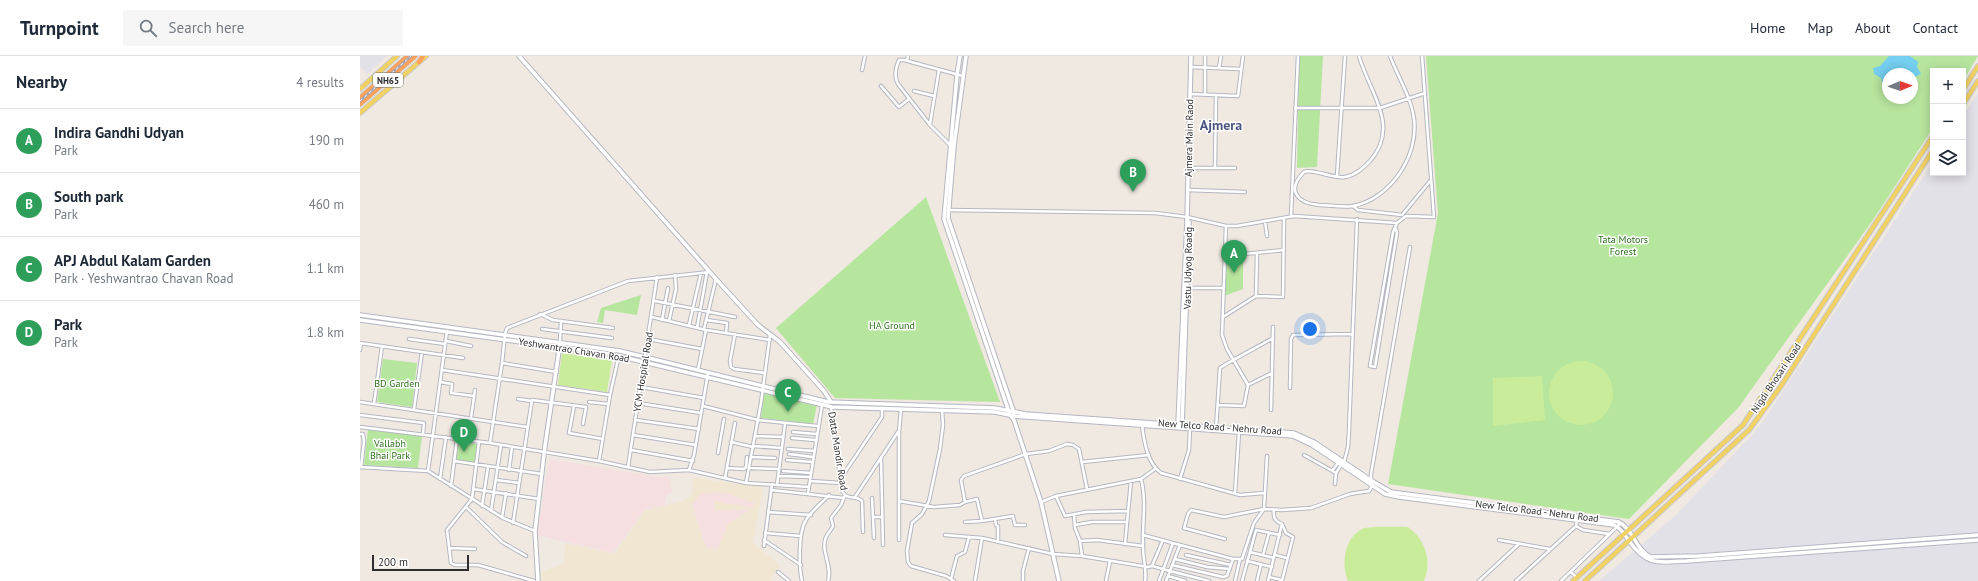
<!DOCTYPE html>
<html lang="en">
<head>
<meta charset="utf-8">
<style>
	:root { --surface:#fff; --page:#f6f6f7; --text:#1f2937; --muted:#747a83; --line:#e0e1e3; --accent:#4264fb }
	body { margin:0; font-family:"PT Sans",sans-serif; background:var(--page); color:var(--text) }
	.controls { position:absolute; right:12px; top:12px; display:grid; overflow:hidden; border-radius:0px; box-shadow:0 2px 10px #0003 }
	.controls button { width:36px; height:36px; display:grid; place-items:center; padding:0; border:0; border-bottom:1px solid var(--line); background:var(--surface); color:var(--text); font:20px sans-serif }
	.compass { position:absolute; left:1522px; top:12px; width:36px; height:36px; border-radius:50%; background:var(--surface); box-shadow:0 2px 10px #0003; rotate:88deg }
	.scale { position:absolute; left:12px; bottom:10px; width:97px; box-sizing:border-box; padding-left:4px; border:2px solid #2e2e2e; border-top:0; font-size:11px; line-height:14px; white-space:nowrap; color:#2e2e2e; -webkit-text-stroke:3px #fff; paint-order:stroke }
	.you { position:absolute; left:950px; top:273px; width:14px; height:14px; margin:-10px; border:3px solid #fff; border-radius:50%; background:#1a73e8; box-shadow:0 0 0 6px #1a73e833 }
	.badge { display:grid; place-items:center; width:26px; height:26px; border-radius:50%; background:var(--accent); color:#fff; font-size:13px; font-weight:700 }
	.pin { position:absolute; translate:-50% -33px; filter:drop-shadow(0 1px 2px #0008) }
	.pin::after { content:''; position:absolute; top:21px; width:14px; height:12px; background:inherit; clip-path:polygon(0 0,100% 0,50% 100%) }
	.list { margin:0; padding:0; list-style:none }
	h2 { display:flex; justify-content:space-between; align-items:center; height:52px; margin:0; padding:0 16px; font-size:17px }
	h2 small { font-size:13px; font-weight:400; color:var(--muted) }
	.list li { display:grid; grid-template-columns:26px 1fr auto; gap:12px; align-items:center; box-sizing:border-box; height:64px; padding:0 16px; border-top:1px solid var(--line) }
	.list b { display:block; font-size:15px; white-space:nowrap }
	.list p { margin:0; font-size:13px; white-space:nowrap; color:var(--muted) }
	.list em { font-size:13px; font-style:normal; color:var(--muted) }
	.icon { flex:none; width:22px; height:22px; fill:none; stroke:currentColor; stroke-width:2; stroke-linecap:round; stroke-linejoin:round }
	.map { position:relative; flex:none; width:1618px; height:525px; overflow:hidden }
	header { display:flex; align-items:center; gap:24px; box-sizing:border-box; height:56px; padding:0 20px; background:var(--surface); border-bottom:1px solid var(--line) }
	header strong { font-size:19px }
	nav { display:flex; gap:22px; margin-inline-start:auto; font-size:14px }
	.search { width:280px; height:36px; background:var(--page); display:flex; align-items:center; gap:10px; box-sizing:border-box; padding:0 14px; border-radius:0px; color:var(--muted); font-size:15px }
	main { display:flex }
	aside { flex:1; background:var(--surface) }
	.map>svg:first-child { display:block }
	.industrial { fill:#e3e1e8 }
	.education { fill:#f0e6d1 }
	.medical { fill:#f5dfe0 }
	.green { fill:#b6e59e; fill-rule:evenodd }
	.pitch { fill:#c9ec9a }
	.water { fill:#75cff0 }
	.lines { fill:none; stroke-linecap:round; stroke-linejoin:round }
	.street-casing { stroke:#b4b7c1; stroke-width:4.5 }
	.secondary-casing { stroke:#b4b7c1; stroke-width:5.5 }
	.primary-casing { stroke:#c9c9c9; stroke-width:6 }
	.highway-casing { stroke:#c9c9c9; stroke-width:6 }
	.street { stroke:#fff; stroke-width:2.5 }
	.secondary { stroke:#fff; stroke-width:3.5 }
	.primary { stroke:#f2d163; stroke-width:4 }
	.highway { stroke:#ffa35c; stroke-width:4.5 }
	.rail-casing { stroke:#a3a6b8; stroke-width:2.5 }
	.rail { stroke:#fff; stroke-width:1; stroke-dasharray:3; stroke-linecap:butt }
	.labels { text-anchor:middle; dominant-baseline:central; stroke-width:3; stroke-linejoin:round; paint-order:stroke }
	.shield { fill:#fff; stroke:#6d6d6d; stroke-width:1 }
	.shield-label { font-size:9px; font-weight:bold; fill:#2e2e2e }
	.street-label { font-size:10px; fill:#2e2e2e; stroke:#fff }
	.park-label { font-size:10px; fill:#2c6e1b; stroke:#fff }
	.district-label { font-size:14px; font-weight:bold; fill:#4d5680; stroke:#fff }
</style>
</head>
<body>
<header>
<strong>Turnpoint</strong>
<div class="search"><svg class="icon" aria-label="search" viewBox="0 0 24 24"><circle cx="10" cy="10" r="6"/><path d="M15 15l6 6"/></svg>Search here</div>
<nav><a>Home</a><a>Map</a><a>About</a><a>Contact</a></nav>
</header>
<main>
<aside>
<h2>Nearby<small>4 results</small></h2>
<ul class="list">
<li><span class="badge" style="background:#2e9e5b">A</span><div><b>Indira Gandhi Udyan</b><p>Park</p></div><em>190 m</em></li>
<li><span class="badge" style="background:#2e9e5b">B</span><div><b>South park</b><p>Park</p></div><em>460 m</em></li>
<li><span class="badge" style="background:#2e9e5b">C</span><div><b>APJ Abdul Kalam Garden</b><p>Park · Yeshwantrao Chavan Road</p></div><em>1.1 km</em></li>
<li><span class="badge" style="background:#2e9e5b">D</span><div><b>Park</b><p>Park</p></div><em>1.8 km</em></li>
</ul>
</aside>
<div class="map">
<svg width="1618" height="525" viewBox="0 0 1618 525">
	<rect width="100%" height="100%" fill="#efe9e1"/>
	<path class="industrial" d="M0,0h27l-20,18 -7,-7z
		M1618,37v488h-379l77,-66 84,-89 173,-264v11h30v-57z"/>
	<path class="education" d="M334,422l69,9 -10,56 27,22 -10,16h-228l-1,-9 23,-8 1,-21 49,11 31,-43 43,-12 4,-5z"/>
	<path class="medical" d="M189,403l109,18h13l-1,9 3,1 -1,6h-3l-4,6v6l-20,5 -32,43 -76,-18z
		M364,436l30,11 -1,5 -39,-7 1,10 36,-2 -23,15 -10,25 -12,-1 -14,-44 9,-11z"/>
	<path class="green" d="M939,0h24l-6,111 -20,1z
		M1066,0h552l-15,25v-10h-30v57l-60,92 -135,188 -109,111 -241,-35 50,-271zM1528,18h24v24h-24z
		M566,141l74,205 -165,-4 -59,-70z
		M883,201v32l-19,7 2,-38z
		M281,239l-4,20 -32,-5 -2,13 -6,-1 4,-14z
		M23,303l34,4 -5,44 -35,-5z
		M404,336l53,13 -4,19 -52,-6z
		M8,373l54,7 -4,32 -54,-3z
		M98,386l19,2 -3,19 -18,-2z"/>
	<path class="pitch" d="M202,297l50,7 -5,32 -49,-7z
		M1189 337a32 32 0 1 1 64 0a32 32 0 1 1-64 0Z
		M1182,320l3,44 -52,6v-48z
		M1048,471c18,13 24,34 16,54h-76c-7,-16 -4,-43 14,-52 6,-3 37,-2 46,-2z"/>
	<path class="water" d="M1529,0h21l8,6 -1,5 4,7 -9,4v3v-7h-24v14l-4,1 -3,-11 -7,-4 -1,-6 7,-2z"/>
	<g class="lines">
		<g class="street-casing">
			<path id="street" d="M999,0c10,36 42,70 11,105 -7,7 -14,14 -25,16 -12,2 -33,-9 -41,-5 -18,18 -7,31 15,33 11,0 23,3 34,1 37,-7 66,-50 61,-87 -3,-22 -16,-42 -24,-63
				M547,4l1,-4
				M831,11l49,2
				M859,12l2,-12
				M502,14l3,-14
				M521,30l18,21 10,-8
				M554,35l20,5
				M830,38l48,2 5,-40
				M845,39v-39
				M935,52h85l45,-15
				M570,68l9,-54
				M590,89l-20,-20 -32,-41c-4,-7 -2,-17 1,-24h5l59,16
				M828,112h47
				M855,112l1,-73
				M977,120l8,-120
				M827,134l58,2
				M993,150l5,4 44,5 29,-35
				M589,154l206,3 32,4 39,9h11l57,-10 103,7
				M931,160l7,-160
				M905,165l2,15
				M1036,173l1,4 -22,134 -5,-1 23,-134 4,-9 9,-7 28,1 -12,-161
				M864,200l60,-6
				M828,232h35
				M896,240l1,-43
				M295,245l80,16
				M180,258l13,6 60,8
				M292,261l54,13 64,10
				M863,261l33,-21 27,1 1,-79
				M302,264l6,-32
				M346,264l21,3 -1,10
				M309,265l7,-32 -1,-14
				M329,269l12,-52
				M337,272l10,-56
				M182,273l70,9
				M344,273l12,-50
				M375,278l-5,27 1,6 3,2 31,4
				M49,283l36,5
				M288,283l54,10
				M86,285l25,5
				M200,285l1,-20
				M0,287l103,15
				M0,294l1,-7
				M142,307l55,9
				M82,314l168,25
				M338,314l8,-40
				M80,326l12,2 -1,9 23,3
				M888,329l24,-12
				M281,331l63,11
				M930,332l1,-49 2,-4 59,-1
				M158,343l14,2
				M0,346l167,25
				M229,346l19,2
				M278,347l63,10
				M14,348l8,-58
				M858,349l26,1 4,-21 -21,-36 -5,-14 4,-109
				M214,350l-5,27 34,6
				M343,350l55,14 59,6
				M471,351l11,84 3,4
				M54,353l8,-57
				M582,354l1,15 -3,24 -11,52 -7,13 -10,9 -5,28 1,11 3,4 35,10 8,5
				M911,354l2,-83
				M0,359l64,8 -1,11
				M111,362l4,-28
				M276,364l63,9
				M782,369c2,16 5,38 19,48l79,22 24,-2
				M0,371l130,16 109,18 51,11 39,-2 57,13 63,4
				M856,372l4,-60c3,-3 45,-25 53,-30
				M433,376l23,2
				M0,378h3l1,8 -3,25
				M273,379l63,10
				M395,380l28,1
				M432,382l23,2
				M119,386l-7,57 -25,31 4,33 4,2h23l56,16
				M371,386l22,5
				M130,387l12,-80 3,-29 2,-6 121,-47 82,-9
				M393,390l29,2
				M428,393l26,2
				M271,394l62,11
				M358,397l6,-34
				M429,398l24,3
				M944,399l32,18
				M392,401l23,1
				M521,402l2,87
				M427,404l25,2
				M94,405l88,13
				M239,405l11,-66 9,-40
				M722,406l67,-7
				M984,406l4,-15 1,-16 8,-212
				M0,411l68,4 75,47 32,13
				M268,411l29,-190
				M367,412l17,1 2,-2 1,-10
				M390,412l29,1
				M149,414l3,-23
				M329,414l5,-15 14,-82
				M68,415l19,-140
				M423,415l28,2
				M972,415l6,-8
				M418,420l32,1
				M365,422l10,-55
				M481,422l41,-61v-8
				M80,423l6,-42
				M781,423c6,22 1,46 2,68 0,12 4,24 2,34
				M820,423l9,-29 1,-22
				M136,424l23,3
				M450,425l31,2
				M1011,425v-7l39,-227
				M386,427l15,-80 9,-68
				M975,428l1,-11 5,-8
				M417,429l8,-61
				M91,430l6,-47
				M113,433l66,10
				M411,434l73,8
				M448,437l14,-88
				M875,437l4,-61
				M485,439c5,4 12,1 17,6l1,31
				M696,440l9,20 21,-4 42,-1
				M495,441l43,-65
				M512,442l2,40
				M539,445l35,6 26,-2 5,-3 12,-3 5,22 31,-5 2,9h10
				M605,446l-4,-22 3,-4 62,-22 23,-3 18,-7 6,1 6,4 8,40
				M681,446l15,-6 85,-17 14,-10
				M122,450l6,-39
				M106,451l36,35 24,14
				M131,455l10,-66
				M408,456l43,3
				M714,458l1,14 5,13
				M513,461h9
				M142,462l4,-25
				M635,463l1,6 2,1v15
				M605,466l17,-1
				M153,467l19,-123 54,7 -3,17
				M715,469l17,-3h35
				M1216,470l7,4 26,4
				M405,477l36,3
				M585,479l37,3 71,16 29,2 66,11 4,-1 11,-26
				M783,479l37,10
				M865,483l-41,-11 4,-14 3,-4 33,7 40,-8 18,1 29,-2 39,-14 19,-3 3,-5
				M404,484l37,25
				M539,484v-108l2,-23
				M1139,484l51,9
				M765,488l6,-63
				M404,490l8,-62
				M89,492l26,1
				M890,496l24,6
				M826,499l45,10
				M903,499l6,-22
				M915,499l12,3
				M722,500l-2,-15 17,-1 46,6
				M815,503l32,8 23,2
				M887,505l25,6
				M812,509l51,12 4,-1 6,-17
				M792,510l18,5 10,-26 53,14h9l12,-36 10,-14 3,-53
				M418,516l11,9
				M1211,516l6,6
				M808,520l17,5
				M909,521l13,3
				M591,523l6,-23 8,-4 4,-15
				M442,525c-3,-14 -4,-49 4,-61 5,-9 16,-17 23,-25
				M468,525c5,-15 -8,-30 -2,-44 2,-4 5,-7 7,-11l-2,-8 10,-13 4,-10
				M615,525l7,-43
				M663,525v-10l6,-23
				M746,525l4,-20
				M799,525l14,-38
				M806,525l4,-10 39,10
				M875,525l5,-22
				M882,525l14,-51 24,5
				M897,525l4,-17
				M908,525l14,-57c-7,-3 -9,-6 -8,-14
				M922,525l11,-44 -7,-4 -4,-9
				M1119,525l40,-37
				M1156,525l60,-55 1,-6
				M1201,525l60,-58"/>
		</g>
		<g class="secondary-casing">
			<path id="secondary" d="M159,0l197,223 42,46 22,17 44,49 7,11
				M600,0l-3,19 -13,144 66,196 4,5 27,82 18,79
				M606,0l-12,90 -6,72 66,195
				M0,259l260,36 208,51 167,6 31,6 268,19 20,9 58,39 19,11 228,30c15,8 17,29 32,35l48,-1 279,-21
				M0,264l250,34 222,53 163,5 19,4 279,20 19,9 73,49 14,3 215,28c7,3 11,10 15,16 19,26 29,21 58,20l291,-21
				M818,368l9,-204 4,-164
				M822,370l7,-204 -2,-2
				M178,525l-3,-50 10,-85 15,-102"/>
		</g>
		<g class="primary-casing">
			<path id="primary" d="M0,33l37,-33
				M1603,34l15,-24
				M1603,48l15,-23
				M0,57l66,-57
				M1213,525l170,-156 190,-289
				M1225,525l164,-151 32,-44 152,-236"/>
		</g>
		<g class="highway-casing">
			<path id="highway" d="M59,6l4,-6
				M0,42l48,-42
				M0,48l55,-48"/>
		</g>
		<use href="#street" class="street"/>
		<use href="#secondary" class="secondary"/>
		<use href="#primary" class="primary"/>
		<use href="#highway" class="highway"/>
		<g class="rail-casing">
			<path id="rail" d="M0,45l51,-45"/>
		</g>
		<use href="#rail" class="rail"/>
	</g>
	<g class="labels">
		<rect class="shield" x="13" y="17" width="30" height="14" rx="3"/>
		<g class="shield-label">
			<text x="28" y="24">NH65</text>
		</g>
		<g class="street-label">
			<text transform="translate(829 82) rotate(-89)">Ajmera Main Raod</text>
			<text transform="translate(828 212) rotate(-89)">Vastu Udyog Roadg</text>
			<text transform="translate(214 294) rotate(9)">Yeshwantrao Chavan Road</text>
			<text transform="translate(283 316) rotate(-81)">YCM Hospital Road</text>
			<text transform="translate(1416 322) rotate(-56)">Nigdi Bhosari Road</text>
			<text transform="translate(860 371) rotate(4)">New Telco Road - Nehru Road</text>
			<text transform="translate(478 395) rotate(81)">Datta Mandir Road</text>
			<text transform="translate(1177 455) rotate(7)">New Telco Road - Nehru Road</text>
		</g>
		<g class="park-label">
			<text x="1263" y="183">Tata Motors<tspan x="1263" dy="12">Forest</tspan></text>
			<text x="532" y="269">HA Ground</text>
			<text x="37" y="327">BD Garden</text>
			<text x="30" y="387">Vallabh<tspan x="30" dy="12">Bhai Park</tspan></text>
		</g>
		<g class="district-label">
			<text x="861" y="69">Ajmera</text>
		</g>
	</g>
</svg>
<div class="controls">
<button>+</button>
<button>−</button>
<button><svg class="icon" aria-label="layers" viewBox="0 0 24 24"><path d="M12 4l9 5-9 5-9-5zM3 14l9 5 9-5"/></svg></button>
</div>
<svg class="compass" viewBox="-18 -18 36 36"><path d="M0-13l5 13h-10z" fill="#e53935"/><path d="M0 13l5-13h-10z" fill="#747a83"/></svg>
<div class="scale">200 m</div>
<div class="you"></div>
<div class="pin badge" style="left:874px;top:217px;background:#2e9e5b">A</div>
<div class="pin badge" style="left:773px;top:136px;background:#2e9e5b">B</div>
<div class="pin badge" style="left:428px;top:356px;background:#2e9e5b">C</div>
<div class="pin badge" style="left:104px;top:396px;background:#2e9e5b">D</div>
</div>
</main>
</body>
</html>
